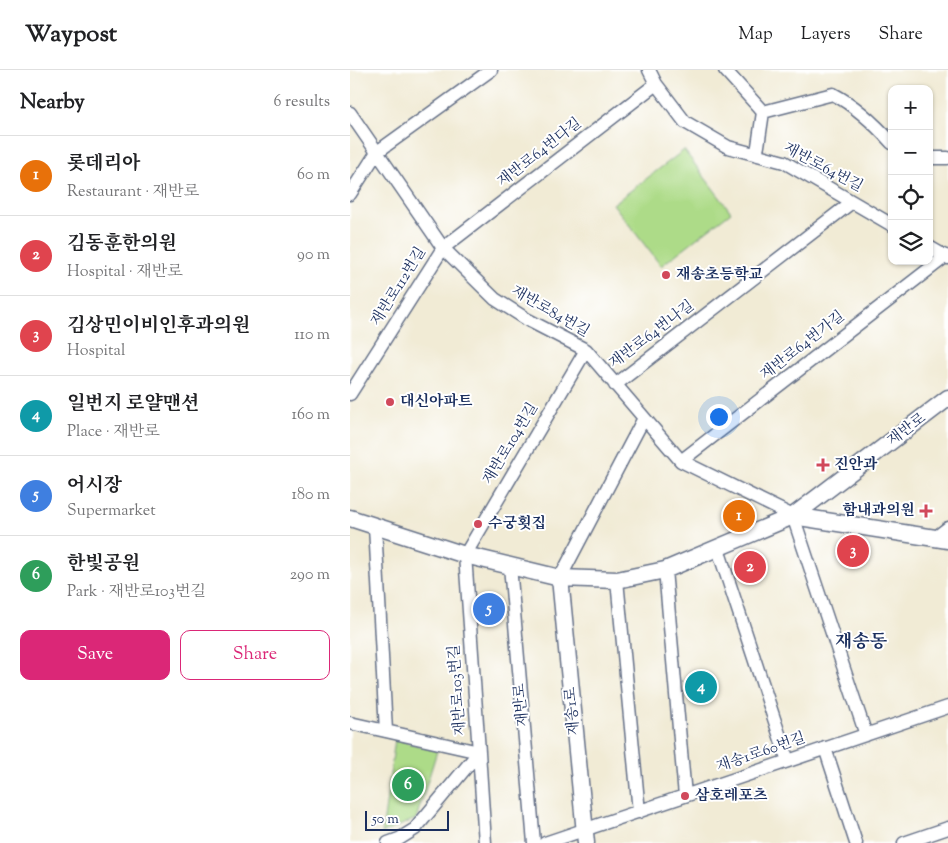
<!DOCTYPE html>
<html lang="en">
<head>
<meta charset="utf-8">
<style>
	:root { --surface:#fff; --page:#f2f2f2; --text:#202124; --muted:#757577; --line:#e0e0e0; --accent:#db2777 }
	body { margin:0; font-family:"Sorts Mill Goudy","Noto Serif KR",serif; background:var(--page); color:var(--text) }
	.controls { position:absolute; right:15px; top:15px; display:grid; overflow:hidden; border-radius:10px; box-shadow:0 1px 4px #0004 }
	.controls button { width:45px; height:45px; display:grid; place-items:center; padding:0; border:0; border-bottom:1px solid var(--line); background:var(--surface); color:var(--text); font:25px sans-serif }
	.scale { position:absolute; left:15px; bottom:12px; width:84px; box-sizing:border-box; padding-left:5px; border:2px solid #1b2f5e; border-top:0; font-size:14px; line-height:18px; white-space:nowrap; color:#1b2f5e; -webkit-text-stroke:4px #fff; paint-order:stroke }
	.you { position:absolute; left:368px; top:346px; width:18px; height:18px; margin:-12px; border:4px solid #fff; border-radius:50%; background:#1a73e8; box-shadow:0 0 0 8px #1a73e833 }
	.badge { display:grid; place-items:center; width:32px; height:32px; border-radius:50%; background:var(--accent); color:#fff; font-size:16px; font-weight:700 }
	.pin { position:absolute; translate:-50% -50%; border:2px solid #fff; box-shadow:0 1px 5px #0006 }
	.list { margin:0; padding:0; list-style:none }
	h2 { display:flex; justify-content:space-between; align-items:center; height:65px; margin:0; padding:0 20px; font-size:21px }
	h2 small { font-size:16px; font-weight:400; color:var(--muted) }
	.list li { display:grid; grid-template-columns:32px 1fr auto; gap:15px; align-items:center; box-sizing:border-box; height:80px; padding:0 20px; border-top:1px solid var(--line) }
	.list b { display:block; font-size:19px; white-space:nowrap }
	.list p { margin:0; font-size:16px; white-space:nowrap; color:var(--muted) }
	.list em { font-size:16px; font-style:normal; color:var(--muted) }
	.actions { display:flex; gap:10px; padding:15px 20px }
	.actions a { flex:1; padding:11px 0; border:1px solid var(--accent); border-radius:10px; text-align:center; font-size:18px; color:var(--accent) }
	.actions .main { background:var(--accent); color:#fff }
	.icon { flex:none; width:28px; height:28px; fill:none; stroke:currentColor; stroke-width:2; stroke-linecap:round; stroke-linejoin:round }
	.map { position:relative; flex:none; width:598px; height:773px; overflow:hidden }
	header { display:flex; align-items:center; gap:30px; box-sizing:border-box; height:70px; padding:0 25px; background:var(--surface); border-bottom:1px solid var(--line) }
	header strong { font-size:24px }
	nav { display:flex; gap:28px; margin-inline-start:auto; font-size:18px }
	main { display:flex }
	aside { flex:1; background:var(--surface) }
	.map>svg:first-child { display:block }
	.green { fill:#addb88; stroke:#648573 }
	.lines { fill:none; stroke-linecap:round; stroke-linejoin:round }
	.minor-casing { stroke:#667188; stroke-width:15 }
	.major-casing { stroke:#667188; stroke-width:19 }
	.minor { stroke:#fff; stroke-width:12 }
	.major { stroke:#fff; stroke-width:16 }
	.poi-dot { fill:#d1495b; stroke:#fff; stroke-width:2 }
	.labels { text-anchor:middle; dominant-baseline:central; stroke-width:4; stroke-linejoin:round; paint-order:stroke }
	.street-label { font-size:15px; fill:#1b2f5e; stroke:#fff }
	.poi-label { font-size:15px; font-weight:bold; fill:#1b2f5e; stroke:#fff; text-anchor:start }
	.quarter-label { font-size:18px; font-weight:bold; fill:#1b2f5e; stroke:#fff }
</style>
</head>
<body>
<header>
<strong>Waypost</strong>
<nav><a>Map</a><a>Layers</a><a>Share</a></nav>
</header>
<main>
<aside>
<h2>Nearby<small>6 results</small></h2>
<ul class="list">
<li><span class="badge" style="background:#e8710a">1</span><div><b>롯데리아</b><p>Restaurant · 재반로</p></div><em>60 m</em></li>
<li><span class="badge" style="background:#e0444e">2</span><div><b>김동훈한의원</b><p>Hospital · 재반로</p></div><em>90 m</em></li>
<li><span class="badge" style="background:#e0444e">3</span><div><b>김상민이비인후과의원</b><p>Hospital</p></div><em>110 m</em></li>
<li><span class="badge" style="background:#0f9aa8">4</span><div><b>일번지 로얄맨션</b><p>Place · 재반로</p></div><em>160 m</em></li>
<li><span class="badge" style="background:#3f7fe0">5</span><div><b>어시장</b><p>Supermarket</p></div><em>180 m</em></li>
<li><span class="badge" style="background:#2e9e5b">6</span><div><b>한빛공원</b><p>Park · 재반로103번길</p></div><em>290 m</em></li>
</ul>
<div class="actions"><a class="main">Save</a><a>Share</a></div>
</aside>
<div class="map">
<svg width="598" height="773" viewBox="0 0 598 773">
	<rect width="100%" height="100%" fill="#fff"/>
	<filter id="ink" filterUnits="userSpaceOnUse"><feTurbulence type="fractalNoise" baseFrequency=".02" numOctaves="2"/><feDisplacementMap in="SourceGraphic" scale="10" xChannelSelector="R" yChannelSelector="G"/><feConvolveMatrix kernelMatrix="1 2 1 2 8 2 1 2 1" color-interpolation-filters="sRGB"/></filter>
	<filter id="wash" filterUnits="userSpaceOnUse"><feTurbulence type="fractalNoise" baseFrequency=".0096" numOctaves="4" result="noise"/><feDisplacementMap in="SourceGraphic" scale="20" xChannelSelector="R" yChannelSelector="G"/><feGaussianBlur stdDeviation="1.12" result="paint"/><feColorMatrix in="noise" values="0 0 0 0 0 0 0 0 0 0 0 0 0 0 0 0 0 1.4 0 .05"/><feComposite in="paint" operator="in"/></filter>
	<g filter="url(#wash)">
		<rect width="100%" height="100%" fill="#f1ebd5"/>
		<path class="green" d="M334,80l47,62 -70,54 -48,-62z
			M45,669l42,12 -21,68 -34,14z"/>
	</g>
	<g filter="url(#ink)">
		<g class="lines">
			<g class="minor-casing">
				<path id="minor" d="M299,0l7,14 29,38 43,25 56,15 108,63
					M375,0l38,42
					M413,42l70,-18c23,12 42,30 59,49
					M0,43l93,135 52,51 33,21 58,30 95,111 112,55 73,219
					M406,84l2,-8 5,-34
					M579,88h19
					M0,124l27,-42 114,-82
					M579,177l19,11
					M265,315l237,-183
					M0,324l93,-146 213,-164
					M331,391l265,-205
					M25,456l11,205
					M585,468l13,-10
					M368,479l70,212
					M160,496l24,277
					M315,500l20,226
					M210,508l84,-160
					M267,510l22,232
					M0,653l129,29 6,91
					M475,678l31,95
					M38,773l11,-4 16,-10 64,-77 -14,-197 121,-205
					M195,773l403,-136
					M554,773l44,-15"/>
			</g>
			<g class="major-casing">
				<path id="major" d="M443,446l155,24
					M0,448l115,37 95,23 57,2 48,-10 128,-54 155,-118
					M210,508l26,265"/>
			</g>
			<use href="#minor" class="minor"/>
			<use href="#major" class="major"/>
		</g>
	</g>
	<g class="poi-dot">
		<circle cx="316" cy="205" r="5"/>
		<circle cx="40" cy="332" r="5"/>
		<path d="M470.5 387.5h5v5h5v5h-5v5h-5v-5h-5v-5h5z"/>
		<path d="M573.5 433.5h5v5h5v5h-5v5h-5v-5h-5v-5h5z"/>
		<circle cx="128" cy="454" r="5"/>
		<circle cx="335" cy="726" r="5"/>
	</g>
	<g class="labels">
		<g class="street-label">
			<text transform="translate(190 83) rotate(-38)">재반로64번다길</text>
			<text transform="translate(473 98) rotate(28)">재반로64번길</text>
			<text transform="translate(49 217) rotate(-58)">재반로112번길</text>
			<text transform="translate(200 242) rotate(30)">재반로84번길</text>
			<text transform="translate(302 265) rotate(-37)">재반로64번나길</text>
			<text transform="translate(453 276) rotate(-38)">재반로64번가길</text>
			<text transform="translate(557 360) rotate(-37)">재반로</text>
			<text transform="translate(161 374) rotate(-59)">재반로104번길</text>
			<text transform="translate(108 620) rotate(-94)">재반로103번길</text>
			<text transform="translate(172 635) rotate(-95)">재반로</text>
			<text transform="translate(223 641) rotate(-95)">재송1로</text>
			<text transform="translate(411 683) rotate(-19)">재송1로60번길</text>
		</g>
		<g class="poi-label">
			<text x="326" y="205">재송초등학교</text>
			<text x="50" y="332">대신아파트</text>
			<text x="484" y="395">진안과</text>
			<text x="565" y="441" text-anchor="end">함내과의원</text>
			<text x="138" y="454">수궁횟집</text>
			<text x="345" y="726">삼호레포츠</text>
		</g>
		<g class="quarter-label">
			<text x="511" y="573">재송동</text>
		</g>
	</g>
</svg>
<div class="controls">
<button>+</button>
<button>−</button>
<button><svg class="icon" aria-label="locate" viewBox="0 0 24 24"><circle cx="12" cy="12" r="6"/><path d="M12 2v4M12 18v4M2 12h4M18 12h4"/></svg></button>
<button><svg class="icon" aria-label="layers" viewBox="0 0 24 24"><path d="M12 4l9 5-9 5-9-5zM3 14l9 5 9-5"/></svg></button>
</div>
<div class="scale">50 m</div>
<div class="you"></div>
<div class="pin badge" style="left:389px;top:446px;background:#e8710a">1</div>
<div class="pin badge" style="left:400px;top:497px;background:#e0444e">2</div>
<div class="pin badge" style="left:503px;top:481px;background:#e0444e">3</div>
<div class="pin badge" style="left:351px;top:617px;background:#0f9aa8">4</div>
<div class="pin badge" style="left:139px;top:539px;background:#3f7fe0">5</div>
<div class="pin badge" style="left:58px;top:715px;background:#2e9e5b">6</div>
</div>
</main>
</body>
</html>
